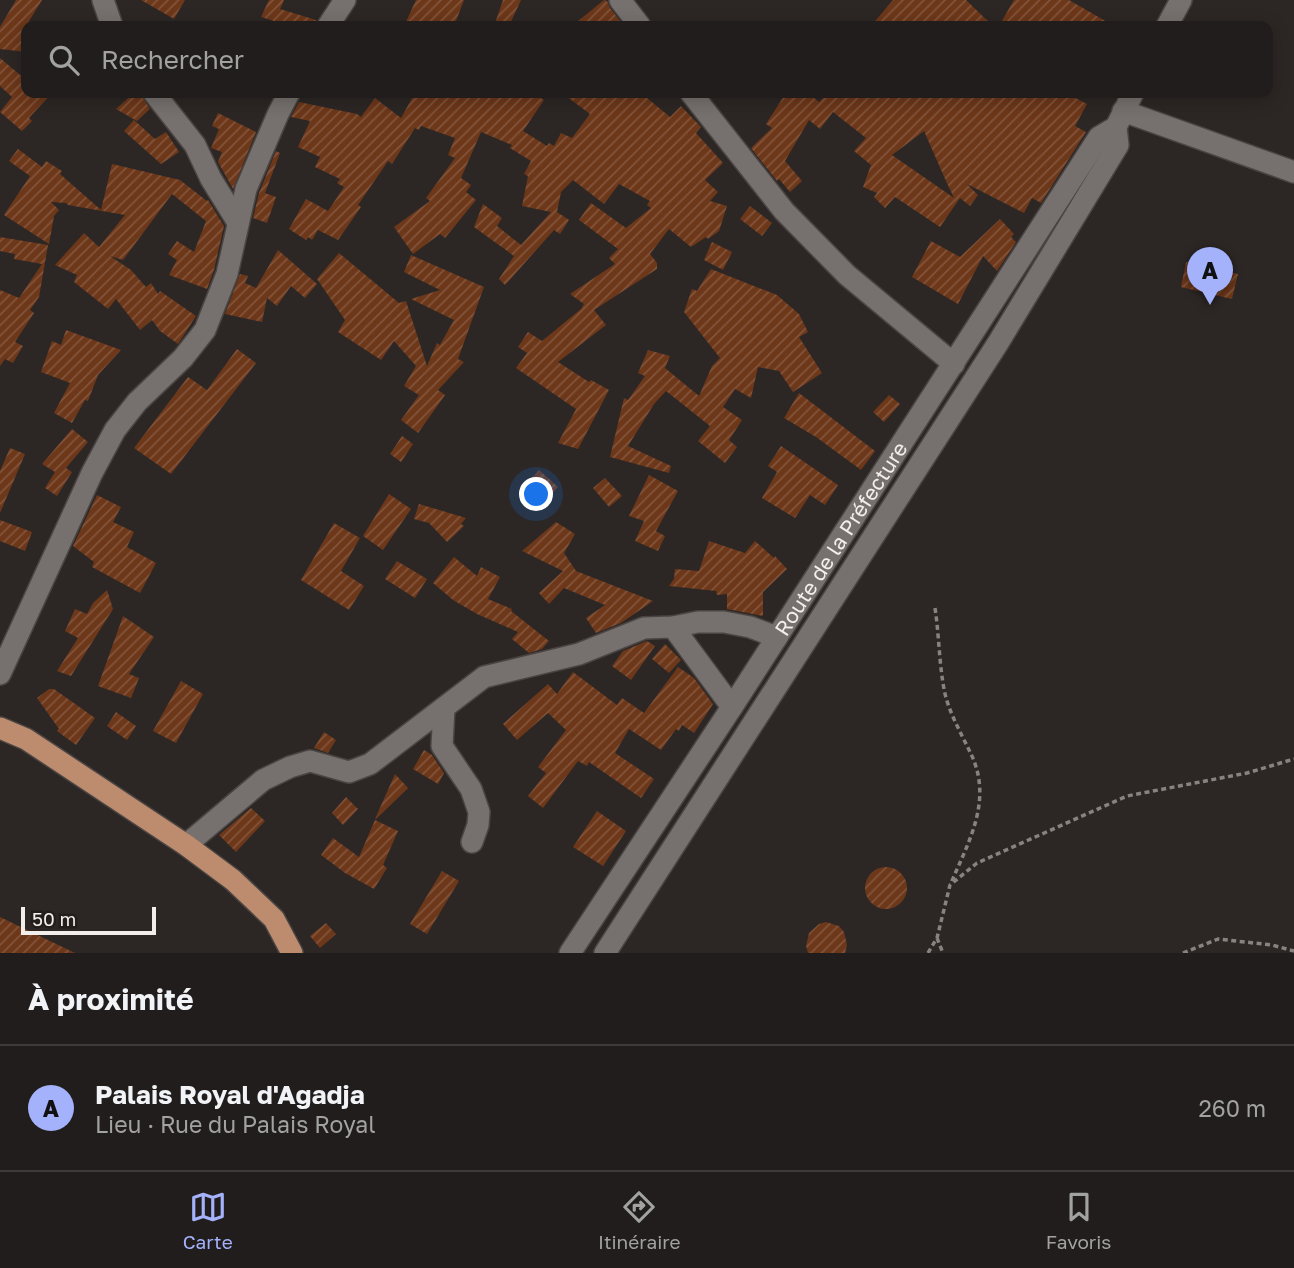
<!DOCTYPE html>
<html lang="fr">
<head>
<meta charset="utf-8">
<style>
	:root { --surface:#211d1c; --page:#2d2a29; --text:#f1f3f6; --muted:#a2a2a3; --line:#3e3b3b; --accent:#a4b2fc }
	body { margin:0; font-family:"Golos Text",sans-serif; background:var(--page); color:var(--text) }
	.scale { position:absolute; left:21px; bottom:18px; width:135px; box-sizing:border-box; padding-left:7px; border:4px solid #f1eeec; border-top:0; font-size:19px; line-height:24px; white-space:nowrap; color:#f1eeec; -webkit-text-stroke:5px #231e1b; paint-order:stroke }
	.you { position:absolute; left:537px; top:495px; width:24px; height:24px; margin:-18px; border:5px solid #fff; border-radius:50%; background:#1a73e8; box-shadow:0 0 0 10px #1a73e833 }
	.badge { display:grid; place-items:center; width:46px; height:46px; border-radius:50%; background:var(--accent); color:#111; font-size:23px; font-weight:700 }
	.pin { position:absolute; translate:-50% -58px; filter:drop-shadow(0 2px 4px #0008) }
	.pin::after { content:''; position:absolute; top:37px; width:24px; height:21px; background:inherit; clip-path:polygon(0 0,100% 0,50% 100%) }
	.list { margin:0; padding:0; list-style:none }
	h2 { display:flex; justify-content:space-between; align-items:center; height:91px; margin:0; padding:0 28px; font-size:30px }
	h2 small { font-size:23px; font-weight:400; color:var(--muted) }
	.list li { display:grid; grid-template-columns:46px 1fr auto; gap:21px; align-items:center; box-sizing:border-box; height:126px; padding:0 28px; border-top:2px solid var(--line) }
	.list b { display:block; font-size:26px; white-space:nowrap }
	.list p { margin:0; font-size:23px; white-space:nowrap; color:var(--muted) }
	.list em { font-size:23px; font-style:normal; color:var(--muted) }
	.icon { flex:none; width:38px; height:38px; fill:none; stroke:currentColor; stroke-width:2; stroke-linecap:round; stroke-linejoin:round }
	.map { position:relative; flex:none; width:1294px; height:953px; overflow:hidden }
	.search { position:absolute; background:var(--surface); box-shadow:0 4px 18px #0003; left:21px; right:21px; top:21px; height:77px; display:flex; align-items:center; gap:18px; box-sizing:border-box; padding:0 24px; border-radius:14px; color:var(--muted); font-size:26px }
	.sheet { height:217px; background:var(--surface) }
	nav { display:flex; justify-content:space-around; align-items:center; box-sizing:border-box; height:98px; border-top:2px solid var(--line); background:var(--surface); font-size:19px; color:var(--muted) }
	nav a { display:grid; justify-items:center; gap:4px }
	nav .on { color:var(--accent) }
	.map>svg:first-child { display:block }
	.building { fill:url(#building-hatch); fill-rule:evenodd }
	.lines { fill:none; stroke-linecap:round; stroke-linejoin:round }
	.minor-casing { stroke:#4a4543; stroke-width:24 }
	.major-casing { stroke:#4a4543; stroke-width:24 }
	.path { stroke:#878381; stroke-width:3.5; stroke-dasharray:5 3.5; stroke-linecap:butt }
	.minor { stroke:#76716e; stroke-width:21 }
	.major { stroke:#bd8b6d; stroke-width:21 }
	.labels { text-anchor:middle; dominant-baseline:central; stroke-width:5; stroke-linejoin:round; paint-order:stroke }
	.street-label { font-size:21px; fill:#f1eeec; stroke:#231e1b }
</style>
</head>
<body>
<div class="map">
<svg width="1294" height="953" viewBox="0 0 1294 953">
	<defs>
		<pattern id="building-hatch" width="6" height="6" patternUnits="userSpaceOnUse" patternTransform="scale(1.75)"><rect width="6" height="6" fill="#6d3719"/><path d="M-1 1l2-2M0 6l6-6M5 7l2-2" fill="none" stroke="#82543b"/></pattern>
	</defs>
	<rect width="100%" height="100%" fill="#2c2725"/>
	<path class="building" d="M16,0h26l-16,26v26l-26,-3v-22z
		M141,0h44l-11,19z
		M269,0h15l-4,9 36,11 -1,6h-25l-29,-9z
		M416,0h48l-10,26h-50z
		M503,0h18l-12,26h-15z
		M604,0l3,1 3,7 14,18h-52z
		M893,0h73l27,26h-122z
		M1014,0h55l45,26h-115z
		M0,58l26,22v13h26l-23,25 3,3 -10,10 -22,-19 12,-15 -12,-11z
		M134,93h6l10,16 -13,12 -21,-12z
		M415,93h118l11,7 -21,31 24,15 2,-3 5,3 7,-13 11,5 18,-24 -28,-21h79l29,24 11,-11 20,21 -5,6 27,30 -18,17 13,12 -8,9 17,5 -8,25 -11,8 -2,-2 -15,10 -22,-18 -19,25 7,9v6l-63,41 12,15 -48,37 31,20 2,-2 18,10 -31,59 -20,-6 18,-34 -60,-41 11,-15 -9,-6 10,-15 14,9 39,-32 3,-5 -14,-10 45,-30 -6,-6 9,-9 -39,-29 12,-17 35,25 25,-20 -4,-3 3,-4 -31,-17 -15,20 -31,-24 -12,12 -4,20 12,8 -9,14 -6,-4 -49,55 -6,-6 15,-23 -40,-29 9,-23 19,14 -5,8 24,19 30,-33 -29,-6 6,-30 -4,-2 7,-13 -21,-13 2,-3 -31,-13 -20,46 10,7 -5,7 10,8 -31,38 -5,-4 -27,20 -19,-27 36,-26 -4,-3 29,-40 -7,-3 7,-17 -34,-12 -2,4 -4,-2 -23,36 -4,-3 -30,44 3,2 -23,33 -20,-10 -6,10 -4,-3 -2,3 -17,-11 17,-30 22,12 16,-24 -7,-4 3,-4 -25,-12 5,-10 -22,-10 12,-26 -19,-4 8,-15 58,12 4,3 14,-19 26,20z
		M786,93h22l11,9 9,-9h238l21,11 -12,22 11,6 -45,71 -9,-5 -8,15 -57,-29 11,11 -8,11 -10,-8 -20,29 -45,-30 -10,11 -11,-11 3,-4 -14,-6 8,-22 -17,-14 12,-13 -33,-26 -13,17 -11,-9 -24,41 17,20 -12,11 -11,-13 -2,2 -26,-33 21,-20 -6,-4zM924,131l22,50 8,17 -62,-43z
		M218,113l38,19 -23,57 -15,-27 4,-10 -11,-4 8,-19 -7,-3z
		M134,120l21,19 11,-7 13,20 -18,12 -37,-33z
		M18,149l24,18 4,-6 16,10 -2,3 41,36 11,-46 68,16 27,21 1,-1 16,26 -10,44 -7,19 -38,-14 8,-15 -9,-6 9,-13 17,11 12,-31 -34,-27 -49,66 -13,-4 21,14 15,17 5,-4 7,11 2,-3 36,25 -18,28 -18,-13 -8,-11 -12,10 -24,-31 -8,10 -34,-27 3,-7 -22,-10 29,-32 15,14 26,-32 -57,-10 -2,-2 -15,-1 8,8 -5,6 -5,28 -45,-29 26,-39 -21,-15z
		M276,151l4,2 -15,40 11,4 -9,26 -14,-5 6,-25z
		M750,206l22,17 -10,13 -22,-17z
		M1000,219l14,15 -3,3 5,5 -19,29 -14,-15 -25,48 -46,-27 19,-36 29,16z
		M0,237l48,8 -9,52 -9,13 4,3 -19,29 8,4 -10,17 -8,-4 -5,7v-76l19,8 23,-34 -28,-5 1,-5 -15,-3z
		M712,242l20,10 -9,18 -19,-10z
		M278,250l39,34 -12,14 -14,-12 -14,20 -10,-8 -5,24 -37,-8 15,-40 8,2 -3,7 11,5z
		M339,253l60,50 7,-2 21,65 10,-23 3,2 14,-25 -43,-21 29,-9 -36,-18 7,-17 73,32 -26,72 6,3 -26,28 7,5 -27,38 -17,-13 18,-25 -15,-9 12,-20 -22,-25 -13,19 -43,-28 7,-12 -28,-41z
		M1186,262l52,12 -6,25 -51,-12z
		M711,269l66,26 22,19 9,18 -9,5 23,36 -29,19 -14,-21 -21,-4 -7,31 -16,-9 -12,18 19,13 -13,20 8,7 -12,16 -27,-22 12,-15 -44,-35 -12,13 -26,42 43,20 -2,7 -59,-16 14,-59 4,2 17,-24 -7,-3 10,-23 22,6 -5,12 34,28 13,-30 8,-8 -36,-46 8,-23 5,2z
		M66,330l55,20 -23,25 -10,26 -3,-1 -13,23 -18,-10 16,-30 -29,-11 11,-31 9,4z
		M237,349l19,14 -85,111 -37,-26 54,-71 19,13z
		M799,393l76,58 -14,19 -45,-33 -32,-19z
		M889,395l11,9 -16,18 -11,-10z
		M72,429l16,13 -22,26 6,4 -15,24 -12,-8 10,-16 -13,-8z
		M402,436l11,8 -12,18 -11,-8z
		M781,446l57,39 -13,20 -15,-10 -15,23 -33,-20 15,-26 -9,-6z
		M10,448l15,6 -25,59v-42z
		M539,470l19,17 -14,16 -19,-17z
		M649,475l29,16 -22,40 9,5 -7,15 -23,-10 9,-20 -15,-5z
		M605,478l17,18 -13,11 -16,-19z
		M389,494l22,15 -28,41 -20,-14z
		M97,495l24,12 -8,15 21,10 -7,15 29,16 -16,30 -48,-26 2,-5 -21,-16z
		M419,504l47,14 -5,6 3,2 -17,16 -18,-19 -15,-4z
		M0,520l32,12 -7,19 -25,-10z
		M556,522l19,12 -11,19 12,18 77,30 -32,22 -25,10 -10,-15 19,-13 -41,-17 -15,16 -10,-11 24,-22 -41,-20z
		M334,523l26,15 -19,33 23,15 -15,24 -48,-30z
		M709,541l36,12 10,-12 19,17 1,-2 12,13 -24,23v24l-36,-7v-15l-10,1 -1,-4 -47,-5 5,-7 1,-10 24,2z
		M454,557l23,19 4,-9 19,10 -12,22 24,10 -1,2 38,30 -7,8 -13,4 -17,-14 6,-7 -41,-18 -24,-14 -20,-17z
		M397,561l30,18 -12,19 -30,-19z
		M107,590l6,19 -42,67 -14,-5 21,-33 -13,-7 10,-22 12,5 6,-11z
		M123,616l31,21 -25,37 10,4 -8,20 -33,-12z
		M647,641l8,5 -24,34 -19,-14 11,-15z
		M665,644l16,16 -12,13 -17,-14z
		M678,667l16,11 19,26 -19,29 -12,-8 -3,6 -3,-2 -15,21 -32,-21 -14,24 39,26 -13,19 -52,-36 -2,4 -9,-5 -35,47 -15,-12 18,-23 -8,-6 28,-37 -18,-17 -31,27 -14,-16 45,-40 9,10 16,-22 44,33 5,-7 22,15z
		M181,681l22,13 -27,49 -23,-12z
		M49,689h5l41,29 -19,27 -19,-14 2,-2 -22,-31z
		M116,712l20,14 -9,14 -20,-14z
		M324,732l12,8 -8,13 -14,-5z
		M424,750l8,5 12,18 -6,11 -25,-15z
		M395,774l13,14 -32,31h-1z
		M346,797l12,12 -15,16 -11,-12z
		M251,808l14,13 -29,31 -17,-17z
		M597,811l29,20 -23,35 -30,-19z
		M375,820l23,11 -15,34 4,3 -13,21 -29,-16 -24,-18 12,-17 26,19z
		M865 888a21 21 0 1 1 42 0a21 21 0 1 1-42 0Z
		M442,871l17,10 -32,53 -17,-10z
		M0,917l75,36h-75z
		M826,922l13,4 5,6 3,13 -2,8h-37l-2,-7 3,-13 10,-9z
		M326,923l10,11 -16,14 -10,-12z"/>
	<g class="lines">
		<g class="minor-casing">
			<g id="minor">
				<path d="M103,0l9,26"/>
				<path d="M620,0l20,26"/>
				<path d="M328,26l17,-26"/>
				<path d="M1167,26l14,-26"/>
				<path d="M154,93l41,52 16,34 26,42"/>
				<path d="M691,93l93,118 63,64 107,89"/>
				<path d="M1123,111l171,61"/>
				<path d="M673,627l59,80"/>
				<path d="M0,674l92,-201 23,-43 22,-28 46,-44 22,-28 22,-56 19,-85 32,-75 11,-21"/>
				<path d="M444,708l-2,38 29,43 8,23 -1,13 -6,17"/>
				<path d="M186,845l77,-65 27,-13 20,-6 39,11 21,-8 114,-87 95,-23 65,-26 29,-1 25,-5h26l26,5 27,10"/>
				<path id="s1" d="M570,953l162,-246 367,-570 17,-10 17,-34"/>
				<path d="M605,953l393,-610 120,-198 -2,-18"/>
			</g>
		</g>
		<g class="major-casing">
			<path id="major" d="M0,728l26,11 160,106 47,35 41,39 18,34"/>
		</g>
		<path class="path" d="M935,608c4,26 4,54 9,81 4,22 17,44 27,65 22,46 -2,87 -20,129
			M937,938l6,15
			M928,953l9,-15 13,-53 27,-22 150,-67 120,-23 47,-14
			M1183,953l35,-14 54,6 22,6"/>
		<use href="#minor" class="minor"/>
		<use href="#major" class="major"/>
	</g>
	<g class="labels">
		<g class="street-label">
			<text stroke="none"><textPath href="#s1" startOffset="495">Route de la Préfecture</textPath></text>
		</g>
	</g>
</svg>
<div class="scale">50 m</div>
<div class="you"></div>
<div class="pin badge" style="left:1210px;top:305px">A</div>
<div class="search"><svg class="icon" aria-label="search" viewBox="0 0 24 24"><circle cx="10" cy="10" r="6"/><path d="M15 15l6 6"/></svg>Rechercher</div>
</div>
<section class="sheet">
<h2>À proximité<small></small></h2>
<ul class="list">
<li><span class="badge">A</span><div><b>Palais Royal d'Agadja</b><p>Lieu · Rue du Palais Royal</p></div><em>260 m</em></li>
</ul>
</section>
<nav>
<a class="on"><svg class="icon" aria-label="map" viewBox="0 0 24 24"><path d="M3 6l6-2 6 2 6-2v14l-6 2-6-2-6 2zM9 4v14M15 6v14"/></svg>Carte</a>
<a><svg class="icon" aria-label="directions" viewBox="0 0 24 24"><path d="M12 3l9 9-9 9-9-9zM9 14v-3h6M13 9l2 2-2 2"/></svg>Itinéraire</a>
<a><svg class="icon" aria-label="saved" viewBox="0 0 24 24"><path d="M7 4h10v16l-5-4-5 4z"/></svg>Favoris</a>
</nav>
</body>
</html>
